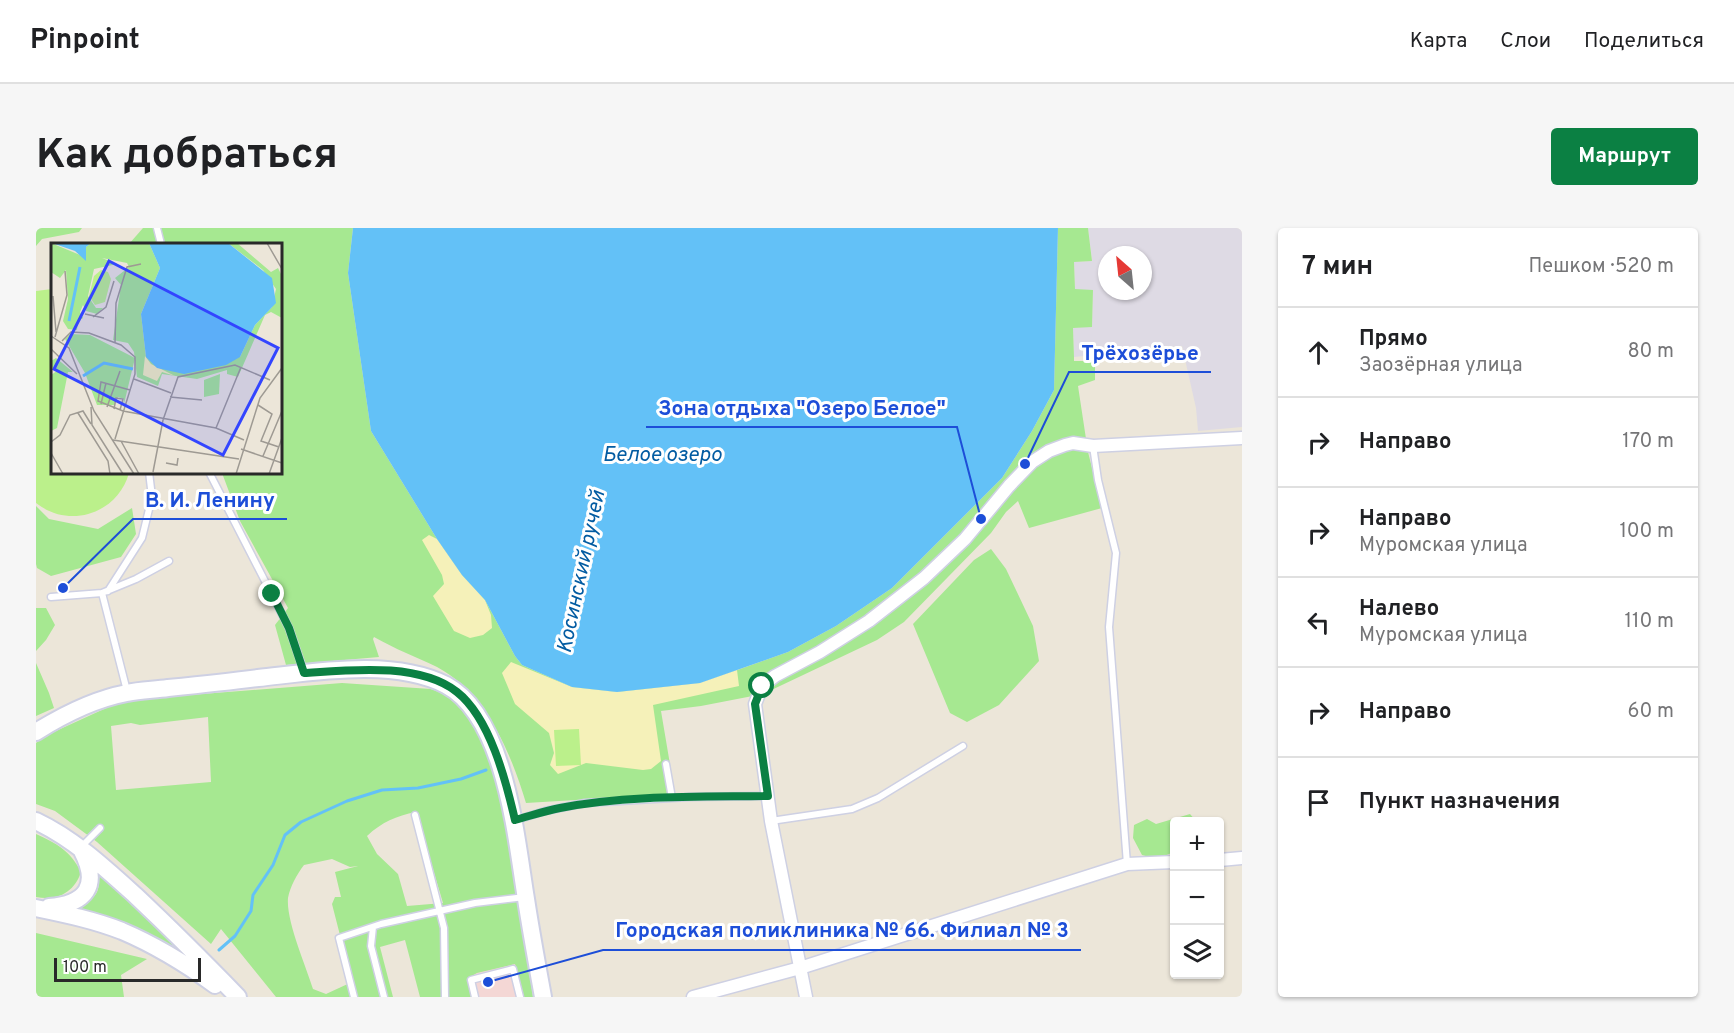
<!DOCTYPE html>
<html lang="ru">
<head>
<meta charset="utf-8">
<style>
	:root { --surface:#fff; --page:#f6f6f6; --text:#202124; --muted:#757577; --line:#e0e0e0; --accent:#0b8043 }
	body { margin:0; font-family:Overpass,sans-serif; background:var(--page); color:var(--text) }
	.controls { position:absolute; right:18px; bottom:18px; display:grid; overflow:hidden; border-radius:6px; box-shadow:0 2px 4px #0004 }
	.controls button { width:54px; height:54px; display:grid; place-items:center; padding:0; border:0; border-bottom:2px solid var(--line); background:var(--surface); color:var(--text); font:30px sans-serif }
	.compass { position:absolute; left:1062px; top:18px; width:54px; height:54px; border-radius:50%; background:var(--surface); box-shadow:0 2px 4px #0004; rotate:333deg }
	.scale { position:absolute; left:18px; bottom:15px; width:147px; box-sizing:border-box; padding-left:6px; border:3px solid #292929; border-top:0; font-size:16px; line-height:21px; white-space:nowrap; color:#292929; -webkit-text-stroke:4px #fff; paint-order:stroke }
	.stop { position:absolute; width:18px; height:18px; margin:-14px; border:4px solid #0b8043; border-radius:50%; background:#fff }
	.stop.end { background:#0b8043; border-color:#fff; box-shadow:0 2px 6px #0008 }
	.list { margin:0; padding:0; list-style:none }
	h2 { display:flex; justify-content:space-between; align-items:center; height:78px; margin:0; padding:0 24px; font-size:26px }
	h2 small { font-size:20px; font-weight:400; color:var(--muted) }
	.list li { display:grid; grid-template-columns:39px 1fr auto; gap:18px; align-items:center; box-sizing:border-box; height:90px; padding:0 24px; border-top:2px solid var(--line) }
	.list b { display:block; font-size:22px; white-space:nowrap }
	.list p { margin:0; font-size:20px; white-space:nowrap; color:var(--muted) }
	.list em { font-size:20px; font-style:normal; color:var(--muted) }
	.icon { flex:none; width:33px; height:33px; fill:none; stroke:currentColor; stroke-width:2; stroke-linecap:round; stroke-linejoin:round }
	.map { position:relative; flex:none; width:1206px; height:769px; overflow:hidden; border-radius:6px }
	header { display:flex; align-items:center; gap:36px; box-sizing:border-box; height:84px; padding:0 30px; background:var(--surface); border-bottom:2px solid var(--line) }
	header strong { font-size:28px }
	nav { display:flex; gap:33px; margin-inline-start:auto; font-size:21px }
	.intro { display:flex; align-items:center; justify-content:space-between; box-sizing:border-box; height:144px; padding:0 36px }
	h1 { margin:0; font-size:42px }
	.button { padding:15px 27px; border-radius:6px; background:var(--accent); color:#fff; font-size:21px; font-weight:700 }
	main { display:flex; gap:36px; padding:0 36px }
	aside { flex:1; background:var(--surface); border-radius:6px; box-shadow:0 2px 4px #0004 }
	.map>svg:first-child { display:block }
	.industrial { fill:#dedae4; fill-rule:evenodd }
	.medical { fill:#f4d7d5 }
	.green { fill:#a6e891; fill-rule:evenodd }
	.sand { fill:#f5f1b9 }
	.pitch { fill:#bbf08b }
	.water { fill:#63c1f7 }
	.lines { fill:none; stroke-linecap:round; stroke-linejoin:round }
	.stream { stroke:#63c1f7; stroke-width:3 }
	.lane-casing { stroke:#ced0e3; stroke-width:9 }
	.street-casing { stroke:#ced0e3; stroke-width:15 }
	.secondary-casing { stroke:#ced0e3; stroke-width:20 }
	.lane { stroke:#fff; stroke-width:6 }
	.street { stroke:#fff; stroke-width:12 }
	.secondary { stroke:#fff; stroke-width:16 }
	.route { stroke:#0b8043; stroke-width:8 }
	.labels { text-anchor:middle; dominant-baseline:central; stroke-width:6; stroke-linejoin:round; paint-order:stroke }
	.water-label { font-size:21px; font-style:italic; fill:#035ca2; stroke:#fff }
	.inset-river { fill:none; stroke:#63c1f7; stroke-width:3 }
	.inset-road { fill:none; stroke:#9e9a93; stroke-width:1.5 }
	.view { fill:#3345ff; fill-opacity:0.15; stroke:#3345ff; stroke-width:3 }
	.inset-edge { fill:none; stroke:#292929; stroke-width:3 }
	.leader { fill:none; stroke:#1d4ed8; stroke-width:2 }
	.callout-dot { fill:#1d4ed8; stroke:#fff; stroke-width:2 }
	.callout-label { font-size:21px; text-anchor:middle; font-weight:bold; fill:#1d4ed8; stroke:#fff; stroke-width:6; stroke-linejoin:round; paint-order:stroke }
</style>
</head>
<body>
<header>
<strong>Pinpoint</strong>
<nav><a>Карта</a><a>Слои</a><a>Поделиться</a></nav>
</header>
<div class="intro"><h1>Как добраться</h1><a class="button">Маршрут</a></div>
<main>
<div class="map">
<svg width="1206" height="769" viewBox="0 0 1206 769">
	<rect width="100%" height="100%" fill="#ece6d9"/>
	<path class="industrial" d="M1052,0h154v199l-44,4 -2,-23 -14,-62 -108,11 -1,-29 19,-2 1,-36h-18l-1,-28 18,-1zM1071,27h36v36h-36z"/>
	<path class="medical" d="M455,721l31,8 6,40h-78l31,-46z"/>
	<path class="green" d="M0,0h46l-3,4 -37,7 -6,7z
		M107,0h210l-5,45 23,158 66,108 25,36 23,25 30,56 7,9 50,22 45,5 84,-9 87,-31 48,-26 56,-38 110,-110 30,-47 22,-41 4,-162h30l4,33 -18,1 1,27 18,1 -1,37 -19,1 1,29v4h21v19l-17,6 10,66 14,56 -73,20 -11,-27 -12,11 -15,21 -87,89 -27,18 -114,54 -62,12 -40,5 14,83 -149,9c-15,-50 -40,-110 -89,-136 -21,-10 -42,-18 -63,-30l-1,2 6,18 -93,8 -11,-40 13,-17 -48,-87 -18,-48 58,-1v-228h-151z
		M0,278l13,13 49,10 34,-21 4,26 -15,23 -70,19 -14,-8 -1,-4z
		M955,321l15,20 27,57 6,35 -40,44 -32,17 -17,-9 -37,-89 61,-64z
		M0,380h10l9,17 -9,15 -10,11z
		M0,435l13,30 5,15 -18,8z
		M306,455l89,6 29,11 31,54 20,90 22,153h-10l-8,-33 -38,9 -9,5 5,19h-53l-15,-57 -25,7 13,50h-117l-55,-68 -10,15 -114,-102 -42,-31 -19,-7v-61l9,-7 70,-32 24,-5zM172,489l3,65 -95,8 -5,-64 20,-3 9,2zM380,584l27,91 -36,3 -9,-32 -21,-20 -10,-18c15,-14 29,-20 49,-24zM296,631l18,8 8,-1 -23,6 6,25h-6l-3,7 20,78 -26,12 -13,-5c-7,-23 -27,-68 -25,-91 2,-11 9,-24 16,-33z
		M1154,586l6,7 -22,1v30l-17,7 -15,-4 -9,-17 1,-13 13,-6 9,5z
		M0,606c21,10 34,16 45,38 -7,21 -24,29 -45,25z
		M61,643l85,81 -53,-26 -58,-17c22,-10 32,-13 26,-38z
		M0,705l111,26 -26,16 3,22h-88z"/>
	<path class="sand" d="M393,307l8,4 25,36 23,25 6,15 1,13 -9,7 -13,3 -16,-7 -21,-35 11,-12 -2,-9 -20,-35z
		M475,434l61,25 45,5 83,-9 37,-13 2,16 -86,19 8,56 -10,8 -8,1 -57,-7 -28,11 -8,-9 4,-12 -5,-20 -34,-29 -13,-31z"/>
	<path class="pitch" d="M16,61v183l77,1c-11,40 -59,57 -93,30v-212z
		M543,501l2,36 -25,1 -2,-36z"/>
	<path class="water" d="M317,0h705l-4,162 -22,41 -30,47 -110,110 -56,38 -48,26 -88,31 -83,9 -45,-5 -50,-22 -7,-9 -30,-56 -23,-25 -25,-36 -66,-108 -23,-158z"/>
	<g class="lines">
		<path class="stream" d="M183,722l16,-14 16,-25 2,-16 20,-30 12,-30 16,-13 46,-21 35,-11 36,-2 43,-9 25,-9"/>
		<g class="lane-casing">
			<path id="lane" d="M121,0l4,16
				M1057,218l5,34 18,73 -7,74 18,237
				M173,244l80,156 15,44
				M72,363l34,-53 10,-41 -3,-25
				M66,365l25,98
				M15,369l51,-4 34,-14 33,-18
				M630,536l6,34
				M379,587l29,113 1,69
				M480,592l29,-9 40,-8 104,-6 78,-1
				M735,593l81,-12 26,-11 85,-52
				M44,620l20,-20
				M337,699l-2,19 13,51
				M318,769l-15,-59 42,-14 94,-21 50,-6
				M439,769l-4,-17 42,-11 7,28"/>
		</g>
		<g class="street-casing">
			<path id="street" d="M1184,632l22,-2
				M657,769l107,-29 327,-104 47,-2
				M770,769l-35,-176 -16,-117 7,-18 13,-10 45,-24 49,-31 55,-43 41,-39 44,-53 23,-24 17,-11 16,-6 8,-2 20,3 149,-8"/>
		</g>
		<g class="secondary-casing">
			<path id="secondary" d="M0,504c27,-17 59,-33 91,-39 13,-3 27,-3 41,-5 30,-3 60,-6 90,-10 57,-6 135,-20 188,7 60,32 70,154 80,214 5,33 11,65 17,98
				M0,593c38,18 69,47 100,75 35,33 69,67 102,101
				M13,679c37,-3 51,-21 33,-56
				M0,680c29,6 58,12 86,23 33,14 64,33 93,54"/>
		</g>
		<use href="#lane" class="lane"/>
		<use href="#street" class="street"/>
		<use href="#secondary" class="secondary"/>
	</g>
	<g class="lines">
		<path class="route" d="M236,366l17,34 15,45c46,-3 115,-11 153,19 33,26 49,89 58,128 15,-4 29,-9 45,-12 67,-13 140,-11 208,-12l-13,-92 7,-18"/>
	</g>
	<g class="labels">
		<g class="water-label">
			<text x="626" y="227">Белое озеро</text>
			<text transform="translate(546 344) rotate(-78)">Косинский ручей</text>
		</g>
	</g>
	<g transform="translate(15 15)">
		<rect width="231" height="231" fill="#ece6d9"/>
		<path d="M0,0l34,14 1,-10 5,-4h58l11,25 -19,46 5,43h94l15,-32 17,-18 4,-18 -13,-19 -35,-27h9l34,29 7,-4 4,8v42l-11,-6 -6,3 -27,62 -11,-3v-4l-30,9 -35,-5 -4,12 -21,-9 -3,-25 -6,-9 -15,-3 8,-55 -6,-7 14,-11 -2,-4 -25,-5 15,6 -23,5 -6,27 8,12h7l-6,6 -11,-3 -3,-6 -3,7 3,6 -5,3 -1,9 -9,-1 -5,-8 5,-22 -2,-29 -6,8 -9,-6zM19,91l20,1 45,23 -12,50 1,-9 -6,-2 -4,8h-17l-12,-32 -20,-34zM5,115l17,14h-5l-11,56 -6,3v-56l6,-4 -6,-3v-7zM169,131l-1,20 -15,3v-17z" fill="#a6e891"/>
		<path d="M94,113l6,8 24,12 -13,-4 -5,9 -14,-6z" fill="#f5f1b9"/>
		<path d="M50,27l7,2 3,7 -6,23 -10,3 -6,-9 5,-20z" fill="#bbf08b"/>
		<path d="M1,0h39l-5,4v14l-11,-10zM98,0h79l44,35 4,25 -21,22 -15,32 -14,8 -42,9 -27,-6 -11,-11 -5,-43 19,-46z" fill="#63c1f7"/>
		<path class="inset-river" d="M18,78l11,-54M32,133l21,-13 29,6"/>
		<path class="inset-road" d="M216,0l15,26M2,53l3,36M34,71l19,4M42,74l13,-10 8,-26M0,93l18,12 25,63 40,63M4,94l12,-42 -2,-24M11,98l9,-9 18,1 32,12 14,12v17l-20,65M64,100l1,-40 11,-36 14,-3M0,106l26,25M83,136l37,14M79,147l-29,-8 -3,19 25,10 93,17 28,12M119,154l32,3M50,161l5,-21M207,162l14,9 -11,27 18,6M40,164l1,18 31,49M56,164l13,-36M63,166l2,-11 7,1 -3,11M27,170l30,48 2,13M165,185l25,-61M62,197l126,19M70,198l18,33M0,199l9,-7 10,-20 13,-4 8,13M190,206l41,14M0,210l12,21M212,213l19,-45M115,220l11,2 1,-7M102,229l10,-52 15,-43 57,-12 35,15M185,231l24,-76 22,-30M218,231l13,-36"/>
		<path class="view" d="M58,18l169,87 -55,107 -169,-86z"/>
		<rect width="231" height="231" class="inset-edge"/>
	</g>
	<path class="leader" d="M989 236L1033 144H1175M945 291L921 199H610M27 360L97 291H251M452 754L567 722H1045"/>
	<g class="callout-dot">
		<circle cx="989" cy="236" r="6"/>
		<circle cx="945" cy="291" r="6"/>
		<circle cx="27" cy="360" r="6"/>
		<circle cx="452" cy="754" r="6"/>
	</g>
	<g class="callout-label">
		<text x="1104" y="132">Трёхозёрье</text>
		<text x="766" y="187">Зона отдыха "Озеро Белое"</text>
		<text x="174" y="279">В. И. Ленину</text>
		<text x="806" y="709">Городская поликлиника № 66. Филиал № 3</text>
	</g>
</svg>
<div class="controls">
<button>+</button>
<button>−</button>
<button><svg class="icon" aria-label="layers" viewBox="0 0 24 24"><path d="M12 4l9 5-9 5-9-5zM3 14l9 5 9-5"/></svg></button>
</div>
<svg class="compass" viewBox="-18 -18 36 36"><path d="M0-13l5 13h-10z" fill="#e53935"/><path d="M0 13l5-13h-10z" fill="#757577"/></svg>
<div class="scale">100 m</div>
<div class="stop" style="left:726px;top:458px"></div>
<div class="stop end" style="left:236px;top:366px"></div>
</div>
<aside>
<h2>7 мин<small>Пешком · 520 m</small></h2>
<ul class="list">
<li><svg class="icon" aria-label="ahead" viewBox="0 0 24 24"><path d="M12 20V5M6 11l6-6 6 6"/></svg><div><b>Прямо</b><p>Заозёрная улица</p></div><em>80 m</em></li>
<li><svg class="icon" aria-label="right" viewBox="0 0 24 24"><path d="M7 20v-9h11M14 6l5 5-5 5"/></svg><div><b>Направо</b></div><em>170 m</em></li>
<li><svg class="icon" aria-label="right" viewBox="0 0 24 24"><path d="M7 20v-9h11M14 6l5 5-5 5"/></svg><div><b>Направо</b><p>Муромская улица</p></div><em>100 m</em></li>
<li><svg class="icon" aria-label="left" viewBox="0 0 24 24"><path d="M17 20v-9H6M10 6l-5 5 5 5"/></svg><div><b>Налево</b><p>Муромская улица</p></div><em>110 m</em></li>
<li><svg class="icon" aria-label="right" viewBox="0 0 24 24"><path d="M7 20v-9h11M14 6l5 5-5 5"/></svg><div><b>Направо</b></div><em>60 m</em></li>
<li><svg class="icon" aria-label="arrive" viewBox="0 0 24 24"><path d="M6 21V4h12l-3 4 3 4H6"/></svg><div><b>Пункт назначения</b></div></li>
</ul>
</aside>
</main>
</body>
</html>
